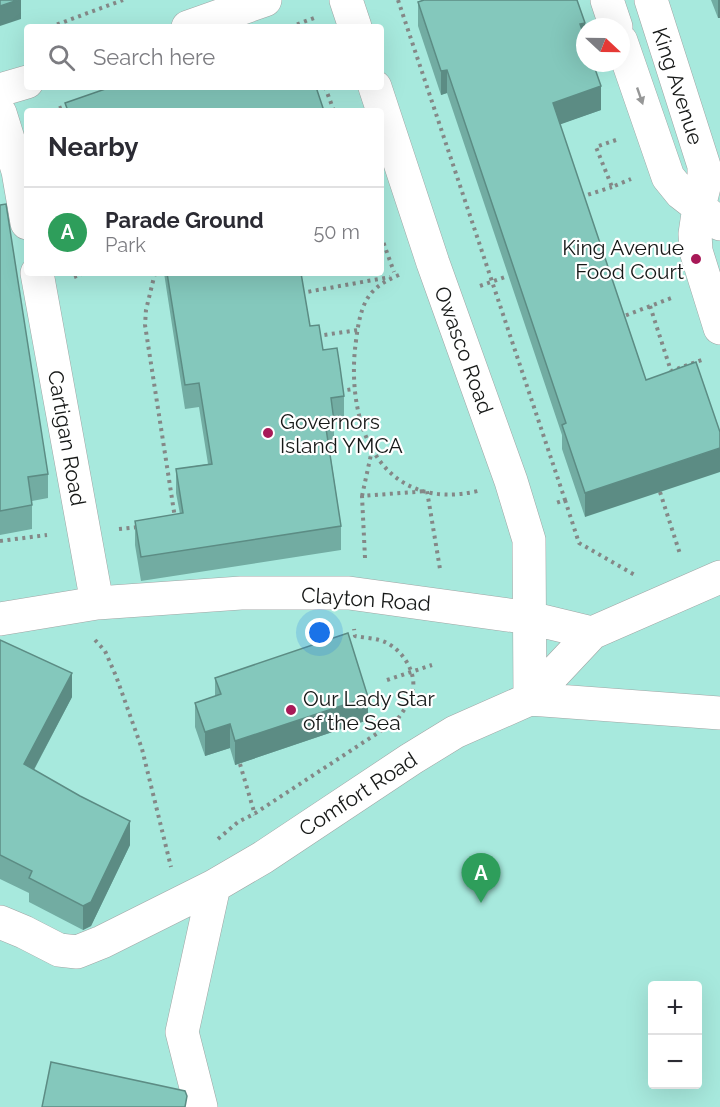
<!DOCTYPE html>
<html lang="en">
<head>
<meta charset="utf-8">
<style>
	:root { --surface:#fff; --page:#f2f2f3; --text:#2b2b33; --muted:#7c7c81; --line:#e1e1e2; --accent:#0f766e }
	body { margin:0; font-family:Raleway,sans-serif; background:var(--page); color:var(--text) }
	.controls { position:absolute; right:18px; bottom:18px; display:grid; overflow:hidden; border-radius:6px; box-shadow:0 6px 24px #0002 }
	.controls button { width:54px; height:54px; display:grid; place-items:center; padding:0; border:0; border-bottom:2px solid var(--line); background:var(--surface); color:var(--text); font:30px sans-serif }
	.compass { position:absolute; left:576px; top:18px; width:54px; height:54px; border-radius:50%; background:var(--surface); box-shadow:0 6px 24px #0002; rotate:112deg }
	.you { position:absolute; left:320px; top:633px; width:21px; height:21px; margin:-15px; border:4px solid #fff; border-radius:50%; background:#1a73e8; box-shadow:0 0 0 9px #1a73e833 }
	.badge { display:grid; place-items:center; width:39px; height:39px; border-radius:50%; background:var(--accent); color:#fff; font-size:20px; font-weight:700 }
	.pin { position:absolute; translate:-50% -50px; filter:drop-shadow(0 2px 3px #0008) }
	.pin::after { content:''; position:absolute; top:32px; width:21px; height:18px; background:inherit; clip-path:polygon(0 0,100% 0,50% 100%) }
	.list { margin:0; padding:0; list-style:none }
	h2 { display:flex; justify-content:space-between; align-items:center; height:78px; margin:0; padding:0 24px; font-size:26px }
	h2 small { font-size:20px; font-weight:400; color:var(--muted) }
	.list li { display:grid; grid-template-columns:39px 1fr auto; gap:18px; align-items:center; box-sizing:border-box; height:90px; padding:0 24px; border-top:2px solid var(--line) }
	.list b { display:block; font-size:22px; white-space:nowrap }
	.list p { margin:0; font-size:20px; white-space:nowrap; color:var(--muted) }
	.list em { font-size:20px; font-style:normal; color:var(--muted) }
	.icon { flex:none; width:33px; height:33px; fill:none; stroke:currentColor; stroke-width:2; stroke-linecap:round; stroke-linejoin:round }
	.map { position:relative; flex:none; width:720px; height:1107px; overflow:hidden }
	.search { position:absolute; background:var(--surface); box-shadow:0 6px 24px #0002; left:24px; top:24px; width:360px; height:66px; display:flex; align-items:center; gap:15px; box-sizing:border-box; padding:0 21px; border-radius:6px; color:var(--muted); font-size:22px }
	.panel { position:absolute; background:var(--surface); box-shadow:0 6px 24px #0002; left:24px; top:108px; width:360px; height:168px; border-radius:6px }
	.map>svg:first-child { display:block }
	.green { fill:#a7e9dd; fill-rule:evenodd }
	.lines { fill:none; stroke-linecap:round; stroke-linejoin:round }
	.street-casing { stroke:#a0a5a4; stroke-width:34 }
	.path { stroke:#848887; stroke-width:4; stroke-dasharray:3 4.5; stroke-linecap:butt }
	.street { stroke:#fff; stroke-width:33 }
	.wall { fill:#72aca2 }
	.shaded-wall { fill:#5c8c84 }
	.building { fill:#84c8bc; stroke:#5c8c84; stroke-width:1.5 }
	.oneway { fill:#969797 }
	.poi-dot { fill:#a81957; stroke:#fff; stroke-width:2 }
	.labels { text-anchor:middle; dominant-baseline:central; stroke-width:4.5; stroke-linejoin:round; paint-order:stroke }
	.street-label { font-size:21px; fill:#161817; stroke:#fff }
	.poi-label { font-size:21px; fill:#161817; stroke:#fff; text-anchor:start }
</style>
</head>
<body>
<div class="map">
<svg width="720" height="1107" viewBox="0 0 720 1107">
	<rect width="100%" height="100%" fill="#e5eae9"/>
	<path class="green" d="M0,0h720v1107h-720zM27,27h354v60h-354zM585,27h36v36h-36zM27,111h354v162h-354zM652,986h46v98h-46z"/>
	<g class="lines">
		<g class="street-casing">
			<path id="street" d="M346,0l9,27
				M607,0l9,27
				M651,0l53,166v21l-5,20 21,17
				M188,27l77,-27
				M621,41l47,136 13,16 18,14 -4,27 1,17 24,77
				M375,87l58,176 78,218 18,59 1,159 62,-66
				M0,90l27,-8
				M0,113l18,58 9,52
				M37,273l60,330
				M0,619l97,-16 144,-10h108l181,25 62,15 128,-56
				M0,922l24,10 35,18 18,2 25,-10 112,-56 48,-28 149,-99 44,-27 75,-33 190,14
				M201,1107l-19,-75 32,-146"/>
		</g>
		<path class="path" d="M398,0l167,500 -9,3
			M50,27l73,-27
			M290,27l24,-9
			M325,87l9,24
			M52,111l16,-6
			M616,140l-20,7 16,40 19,-8
			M581,197l31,-10
			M381,236l13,36
			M155,273l-9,37 -1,15 30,193
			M399,275c-12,5 -23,11 -30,21 -10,14 -12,37 -14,53 -8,80 28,164 123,142
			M74,277l11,-4
			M480,286l28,-10
			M301,293l89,-16
			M650,306l21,65 31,-11
			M619,318l55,-21
			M317,336l41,-6
			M340,391l13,-2
			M660,492l20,62
			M362,496l10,-46
			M565,500l14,43 56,32
			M119,529l20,-2
			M0,541l47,-6
			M365,558l-3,-62 65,-5 13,78
			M95,640l10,11 11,25 26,73 29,118
			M387,680l45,-15
			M240,764l15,51
			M218,839l20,-17 16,-8 142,-93c6,-8 13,-17 16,-28 6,-19 -9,-42 -25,-50 -9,-5 -22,-5 -32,-7l-1,-7"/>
		<use href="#street" class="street"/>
	</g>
	<path class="wall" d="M711,0h9v18h-2z
		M418,2l167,21v40l16,47 -41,14 86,256 -61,137 -23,-68v-14l-115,-342 -6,2 -23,-69z
		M0,205l48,269v24l-16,3v28l-32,6z
		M164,273h137l9,53 13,24 21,46v24l-10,1v24h-5l12,81v24l-200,31 -6,-36v-24l45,-7 -4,-21v-24l32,-5 -9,-57 -14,2z
		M0,640l72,57 -38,73 96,75 -39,81 -8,4 -54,-28v-9l-29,-14z
		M215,678l153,42 -133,45 -5,-17 -25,8 -10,-29v-24l20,-7z"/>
	<path class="shaded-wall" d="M18,0h3v19l-21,7v-20z
		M718,0h2v18h-2z
		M585,23v24l-5,-23z
		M447,70v23l-6,2v-24z
		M601,86v24l-48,17v-24z
		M720,448v24l-135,45v-24z
		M72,673v24l-48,91v-24z
		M368,697v23l-133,45v-24z
		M230,724v24l-25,8v-24z
		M130,821v24l-39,81 -8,4v-24z"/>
	<path class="building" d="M0,0h18l-18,6z
		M424,0h153l8,23 -5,1 5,14v25h8l8,23 -48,17 93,277 50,-18 24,70v16l-135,45 -23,-68 4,-2 -119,-353 -6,1 -23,-69z
		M111,87h205l8,24h-256l-3,-8z
		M6,204l42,270 -20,3 4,28 -32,6v-306z
		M167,273h134l9,53 9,-1 4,25 14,-2 3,19 4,29 -13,2 3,23 -9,1 16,104 -200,31 -6,-36 48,-8 -7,-44 36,-5 -13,-81 -14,2z
		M348,633l20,64 -133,44 -5,-17 -25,8 -10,-29 26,-9 -6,-16z
		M0,640l72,33 -48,91 56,32 50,25 -39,81 -8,4 -54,-28 3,-7 -32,-16z
		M51,1062l134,29 2,5 -2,11h-143z"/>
	<defs><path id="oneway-solid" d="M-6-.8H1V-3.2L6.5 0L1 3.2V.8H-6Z" transform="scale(1.5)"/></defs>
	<use class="oneway" href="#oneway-solid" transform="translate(640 96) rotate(71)"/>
	<g class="poi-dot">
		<circle cx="696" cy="259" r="6"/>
		<circle cx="268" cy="433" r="6"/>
		<circle cx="291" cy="710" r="6"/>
	</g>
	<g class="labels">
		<g class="street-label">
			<text transform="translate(678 86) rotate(72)">King Avenue</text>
			<text transform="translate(464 350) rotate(70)">Owasco Road</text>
			<text transform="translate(67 438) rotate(80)">Cartigan Road</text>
			<text transform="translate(366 599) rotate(4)">Clayton Road</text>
			<text transform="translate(358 794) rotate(-33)">Comfort Road</text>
		</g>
		<g class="poi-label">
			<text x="684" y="247" text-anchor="end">King Avenue<tspan x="684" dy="24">Food Court</tspan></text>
			<text x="280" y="421">Governors<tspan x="280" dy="24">Island YMCA</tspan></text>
			<text x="303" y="698">Our Lady Star<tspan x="303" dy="24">of the Sea</tspan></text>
		</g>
	</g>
</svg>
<div class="controls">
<button>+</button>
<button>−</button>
</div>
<svg class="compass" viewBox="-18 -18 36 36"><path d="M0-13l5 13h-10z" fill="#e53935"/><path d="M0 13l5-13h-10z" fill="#7c7c81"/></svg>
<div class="you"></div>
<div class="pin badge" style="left:481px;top:903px;background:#2e9e5b">A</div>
<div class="search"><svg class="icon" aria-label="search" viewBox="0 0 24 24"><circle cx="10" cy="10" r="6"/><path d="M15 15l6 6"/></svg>Search here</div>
<section class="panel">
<h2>Nearby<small></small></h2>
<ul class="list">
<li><span class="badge" style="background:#2e9e5b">A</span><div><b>Parade Ground</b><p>Park</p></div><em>50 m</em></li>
</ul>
</section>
</div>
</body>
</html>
